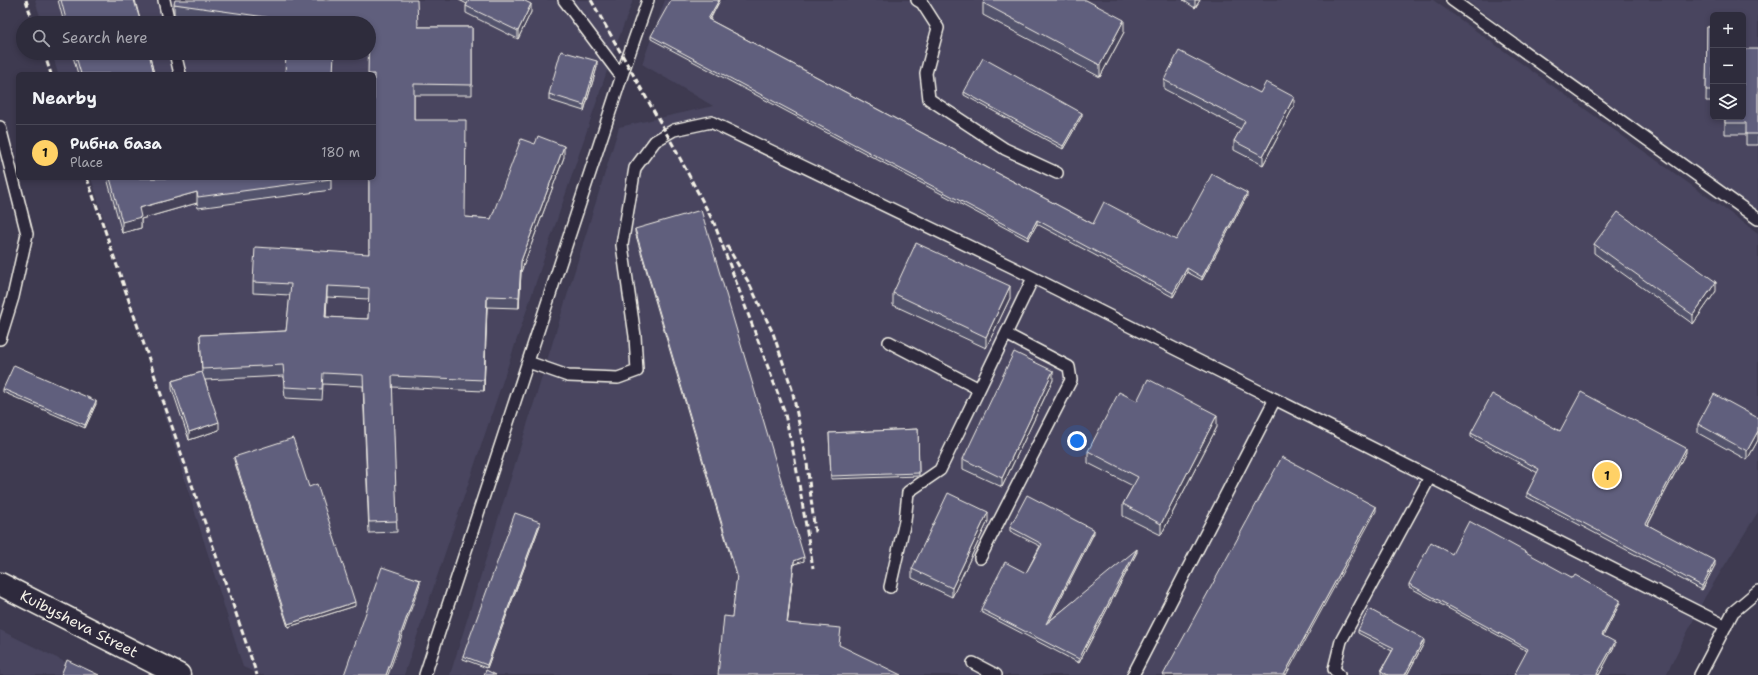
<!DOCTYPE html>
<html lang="en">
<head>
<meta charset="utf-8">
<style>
	:root { --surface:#2e2c3c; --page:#363443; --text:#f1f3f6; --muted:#a7a7af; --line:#494856; --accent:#ffd166 }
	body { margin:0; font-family:"Shantell Sans",sans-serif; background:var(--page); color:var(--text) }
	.controls { position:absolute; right:12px; top:12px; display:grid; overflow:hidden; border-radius:6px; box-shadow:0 2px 6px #0003 }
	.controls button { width:36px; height:36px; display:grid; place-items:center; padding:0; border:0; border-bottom:1px solid var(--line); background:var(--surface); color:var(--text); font:20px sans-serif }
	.you { position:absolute; left:1077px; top:441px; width:14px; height:14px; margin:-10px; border:3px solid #fff; border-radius:50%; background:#1a73e8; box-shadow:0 0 0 6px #1a73e833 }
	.badge { display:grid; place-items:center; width:26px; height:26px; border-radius:50%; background:var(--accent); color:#111; font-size:13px; font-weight:700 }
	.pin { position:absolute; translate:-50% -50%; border:2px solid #fff; box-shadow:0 1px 4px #0006 }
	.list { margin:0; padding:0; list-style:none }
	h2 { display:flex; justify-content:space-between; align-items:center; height:52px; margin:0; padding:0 16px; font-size:17px }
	h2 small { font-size:13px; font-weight:400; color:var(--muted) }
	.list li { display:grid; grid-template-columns:26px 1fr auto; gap:12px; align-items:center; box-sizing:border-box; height:56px; padding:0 16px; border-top:1px solid var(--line) }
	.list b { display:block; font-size:15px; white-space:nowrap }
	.list p { margin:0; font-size:13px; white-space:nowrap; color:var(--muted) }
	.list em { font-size:13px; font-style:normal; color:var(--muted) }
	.icon { flex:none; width:22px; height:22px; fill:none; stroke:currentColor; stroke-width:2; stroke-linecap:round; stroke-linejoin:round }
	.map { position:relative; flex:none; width:1758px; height:675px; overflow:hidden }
	.search { position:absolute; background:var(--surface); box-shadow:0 2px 6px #0003; left:16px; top:16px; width:360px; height:44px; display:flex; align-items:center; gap:10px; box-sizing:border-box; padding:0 14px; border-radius:22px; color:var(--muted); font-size:15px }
	.panel { position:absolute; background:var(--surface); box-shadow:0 2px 6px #0003; left:16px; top:72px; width:360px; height:108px; border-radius:6px }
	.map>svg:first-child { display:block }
	.built { fill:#48455e; fill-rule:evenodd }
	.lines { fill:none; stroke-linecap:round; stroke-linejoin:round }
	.service-casing { stroke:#f4f1e8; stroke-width:14 }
	.secondary-casing { stroke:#f4f1e8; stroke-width:25 }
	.service { stroke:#2f2a3d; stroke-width:11 }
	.secondary { stroke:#2f2a3d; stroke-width:22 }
	.rail { stroke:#f4f1e8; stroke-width:3; stroke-dasharray:6 3; stroke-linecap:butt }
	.wall { fill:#53526c; stroke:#f4f1e8; fill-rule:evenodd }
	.shaded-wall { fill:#444258; stroke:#f4f1e8 }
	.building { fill:#615f7d; stroke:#f4f1e8; fill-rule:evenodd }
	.labels { text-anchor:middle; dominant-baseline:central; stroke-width:4; stroke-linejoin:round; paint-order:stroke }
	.street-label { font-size:15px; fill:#f4f1e8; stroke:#2f2a3d }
</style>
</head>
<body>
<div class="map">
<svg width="1758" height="675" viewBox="0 0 1758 675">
	<rect width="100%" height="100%" fill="#3e3a50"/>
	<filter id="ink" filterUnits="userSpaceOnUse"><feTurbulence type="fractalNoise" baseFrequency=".025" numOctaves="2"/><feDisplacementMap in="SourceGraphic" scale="8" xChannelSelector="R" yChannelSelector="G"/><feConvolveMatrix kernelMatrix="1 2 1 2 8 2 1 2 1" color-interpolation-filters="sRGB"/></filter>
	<g filter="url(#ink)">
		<path class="built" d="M35,0h598l-22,59 -207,616h-143l-18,-8 -152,-489h283v-104h-316l-6,-21h317v-30h-327z
			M665,0h768l325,233v279l-53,85 -39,78h-1216l169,-548 94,-21 -71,-42z
			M1466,0h292v216zM1713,15h30v102h-30z
			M0,630l65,32 30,13h-95z"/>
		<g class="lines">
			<g class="service-casing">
				<path id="service" d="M164,0l5,23
					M564,0l57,76
					M917,0l5,3 16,25 -12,45 3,26 76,50 52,24
					M1452,0l306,219
					M175,53l5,21
					M0,127l27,107 -14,63 -13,42
					M889,342l90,47
					M528,362l40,14 50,2 19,-7 -2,-35 -13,-91 13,-77 20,-27 12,-7 7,-4 37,-8 301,145 714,359
					M980,558l91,-178 -2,-13 -63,-33
					M890,587l15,-66 3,-29 32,-22 93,-192
					M973,663l23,12
					M425,675l201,-612 22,-63
					M1133,675l142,-276
					M1339,675l-5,-6 7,-28 89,-164
					M1700,675l33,-63 25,-21"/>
			</g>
			<g class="secondary-casing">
				<path id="secondary" d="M0,584l179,91"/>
			</g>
			<use href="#service" class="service"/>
			<use href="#secondary" class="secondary"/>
			<path class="rail" d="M26,0l7,23
				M591,0l82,145 41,78 70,187 11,50 18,108
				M44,53l7,21
				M87,178l170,497
				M727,246l22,37 24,50 19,56 15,74 8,70"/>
		</g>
		<path class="wall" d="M58,0h77l6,23h-77z
			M459,0h64l8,12 -13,27 -52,-26v-7l1,-2z
			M720,0l-10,20 383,204 83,16 71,-44 -45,84 -15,-8 -14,25 -136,-73 -9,16 -377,-201v-3z
			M1183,0h17l-5,8z
			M983,3l141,29 -24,45 -117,-62z
			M174,4l244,23h54v68h-58v25l51,97 26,2 73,-62 -43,115 -2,36 -32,-1 -3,84 -92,-4 5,145 -28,1 -6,-147 -40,-2 -1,16 -37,-2 -2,-22 -78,4 14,50 -30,10 -17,-51v-8l30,-9 -2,-37 86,-4 4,-36 -37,-2v-11l116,-28v-231h-139l-56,-8zM327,297l42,2 -1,20 -42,-2z
			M1707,27h6v74h-7z
			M1758,49v96h-12v-11h-21v-17z
			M72,53h77l5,21h-76z
			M597,67l-13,44 -35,-11v-6z
			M1164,80l96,13 34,13 -31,59 -29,-15v-9l7,-12 -77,-40z
			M964,92l118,24 -19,33 -99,-54z
			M107,178h224v12l-133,18 -1,-5 -56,16v9l-19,5z
			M635,229l169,332 -10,3 -7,59 54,8 -109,-14 5,-39 -102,-346z
			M1594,244l122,47 -23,33 -99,-71z
			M893,293l117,5 -24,50 -93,-43z
			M1053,380l-51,107 -39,-18v-10z
			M3,389l93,15 -11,24 -82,-36z
			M1758,418v22l-11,20 -49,-27v-9z
			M1217,427l-56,108 -38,-19v-12l10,-18 -45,-23v-12z
			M918,429l1,47 -88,3 -2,-46z
			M1560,431l126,21 -38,73 67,40 -13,25 -175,-93v-4l11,-20 -67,-36v-4z
			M234,457l121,149 -67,21 -54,-167z
			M988,521l-36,76 -40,-19v-9z
			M540,525l-53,143 -24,-9v-3z
			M1010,527l84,6 -45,88 88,-69 -58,111 -98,-51v-3l45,-36 14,-27 -30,-15z
			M1452,554l168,49 -17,33 12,9 -16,30 -72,-24 -118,-64v-3z
			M1358,630l66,13 -17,32h-25l-1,-1v-3l11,-20 -34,-18z"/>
		<path class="shaded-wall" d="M719,0h1l-12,22v-3z
			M1195,0h5l-5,8z
			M531,4v8l-13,27v-8z
			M1124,20v12l-24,45v-12z
			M597,61v6l-13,44v-6z
			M1294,97v9l-31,59v-9z
			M1082,113v3l-19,33v-3z
			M564,146v11l-43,115 -2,36v-11l2,-36z
			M197,192v11l-56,16v9l-19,5v-11l17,-14z
			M1247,193v3l-45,84v-3z
			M1037,220v4l-9,16v-3z
			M1187,268v4l-14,25v-4z
			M1716,282v9l-23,33v-9z
			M327,286v11l-2,31v-11z
			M1010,286v12l-24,50v-11z
			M487,296v11l-3,84v-11z
			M1053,371v9l-51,107v-9z
			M96,401v3l-11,24v-3z
			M1217,415v12l-56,108v-11z
			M219,422v8l-30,10v-8z
			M1758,431v9l-11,20v-9z
			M1686,448v4l-40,76v-4z
			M1376,507v4l-90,164h-2z
			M988,512v9l-36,76v-9z
			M540,522v3l-53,143v-3z
			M1094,530v3l-48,94v-3z
			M1137,549v3l-58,111v-4z
			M804,557v4l-10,3 -7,62 7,-65z
			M1715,561v4l-13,25v-4z
			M420,580v4l-32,91h-2z
			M1620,600v3l-18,35v-3z
			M355,602v4l-67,21v-3z
			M1424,639v4l-17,32h-2z
			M1615,642v3l-16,30 -2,-1z"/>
		<path class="building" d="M61,0h73l7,23h-74z
			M175,0h242l1,27h54v58l-58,-1v36h52l-1,97 26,2 30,-80 14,5 3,-8 26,10 -43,115 -2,36 -32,-1 -3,84 -92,-4 5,145 -28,1 -6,-147 -40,-2 -1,16 -37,-2 -2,-22 -81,4 -2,-34 86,-4 5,-47 -38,-2 2,-35 114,7v-76h5v-104h-6l1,-51h-83v-3l-112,-16zM327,286l42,2 -1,31 -43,-2z
			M469,0h54l8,4 -13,27 -52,-25z
			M671,0h48l-11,19 385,205 11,-22 72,38 36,-66 35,19 -45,84 -15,-9 -14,25 -136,-73 -9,17 -377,-201z
			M985,0h101l38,20 -24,45 -117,-62z
			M1707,27h6v63h-7z
			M1743,49h15v85h-12v-11h-21v-6h18z
			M561,51l36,10 -13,44 -35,-11z
			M1179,51l81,42 6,-11 28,15 -31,59 -29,-15 11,-20 -81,-41z
			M75,53h74l5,21h-73z
			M286,53h48l-1,21h-48z
			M983,58l99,55 -19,33 -99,-54z
			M110,178h221v1l-133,18 -1,-5 -58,16 2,9 -19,5z
			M701,210l103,347 -10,4 -7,62 54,5 -2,17 62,30h-183l6,-59 8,1 5,-42 -102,-346z
			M1618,212l98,70 -23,33 -99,-71z
			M916,243l94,43 -24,51 -93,-44z
			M1014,352l39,19 -51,107 -39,-19z
			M14,365l82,36 -11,24 -82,-36z
			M202,372l17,50 -30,10 -17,-51z
			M1148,379l69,36 -56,109 -38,-20 15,-27 -50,-26 31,-59 18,9z
			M1581,392l105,56 -40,76 69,37 -13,25 -175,-93 12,-24 -68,-36 21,-39 68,37z
			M1714,394l44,24v13l-11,20 -49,-27z
			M918,429l1,44 -88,3 -2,-43z
			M293,438l16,49 8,-3 38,118 -67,22 -54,-167z
			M1282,457l94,50 -92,168h-121z
			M948,493l40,19 -36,76 -40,-19z
			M1027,495l67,35 -48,94 91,-75 -58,110 -98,-50 24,-47 21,11 16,-29 -32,-17z
			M515,513l25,9 -53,143 -24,-9z
			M1469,521l104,57 2,-3 45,25 -18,35 13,7 -18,32 3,1h-86l14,-26 -119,-65 22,-42 21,12z
			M382,567l38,13 -34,95h-42z
			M1369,609l55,30 -19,36h-17l-7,-4 13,-23 -36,-18z
			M67,660l32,15h-38z
			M486,670l10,5h-12z"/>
	</g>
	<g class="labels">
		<g class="street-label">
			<text transform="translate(79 624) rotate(27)">Kuibysheva Street</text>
		</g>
	</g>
</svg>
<div class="controls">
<button>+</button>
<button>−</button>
<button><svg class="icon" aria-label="layers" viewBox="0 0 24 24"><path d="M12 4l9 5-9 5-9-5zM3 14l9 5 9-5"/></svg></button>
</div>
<div class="you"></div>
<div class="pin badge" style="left:1607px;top:475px">1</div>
<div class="search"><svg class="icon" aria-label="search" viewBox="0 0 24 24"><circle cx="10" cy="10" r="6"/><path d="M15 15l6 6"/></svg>Search here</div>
<section class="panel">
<h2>Nearby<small></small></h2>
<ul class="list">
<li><span class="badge">1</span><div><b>Рибна база</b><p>Place</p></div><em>180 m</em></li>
</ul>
</section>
</div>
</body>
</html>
